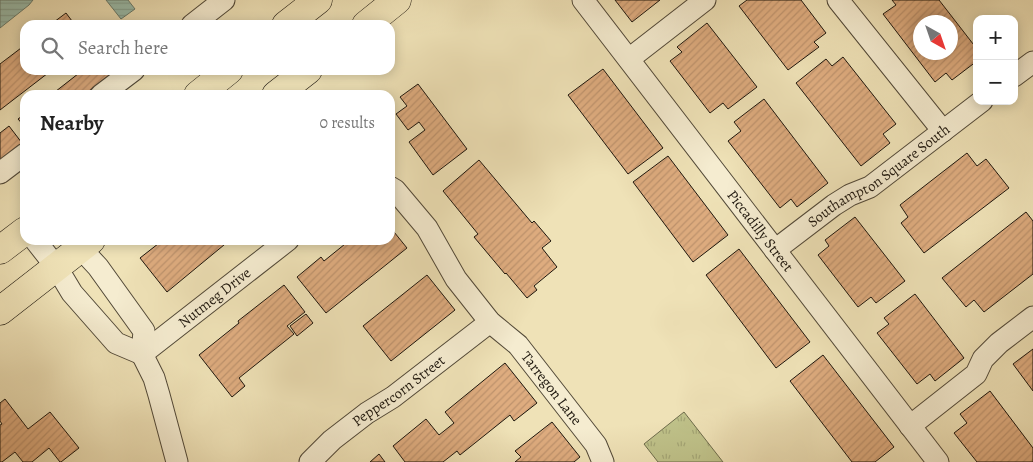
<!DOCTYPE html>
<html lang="en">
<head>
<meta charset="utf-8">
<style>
	:root { --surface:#fff; --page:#f6f6f6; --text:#222; --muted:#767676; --line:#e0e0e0 }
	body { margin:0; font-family:Alegreya,serif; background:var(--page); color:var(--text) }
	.controls { position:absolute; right:15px; top:15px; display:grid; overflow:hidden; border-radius:10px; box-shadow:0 2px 12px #0003 }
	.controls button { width:45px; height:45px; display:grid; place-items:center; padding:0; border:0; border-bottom:1px solid var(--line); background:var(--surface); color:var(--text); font:25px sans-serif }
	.compass { position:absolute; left:913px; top:15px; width:45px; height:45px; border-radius:50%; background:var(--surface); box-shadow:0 2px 12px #0003; rotate:140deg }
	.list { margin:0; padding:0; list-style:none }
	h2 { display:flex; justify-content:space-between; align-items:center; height:65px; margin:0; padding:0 20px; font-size:21px }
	h2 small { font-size:16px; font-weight:400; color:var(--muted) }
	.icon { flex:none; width:28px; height:28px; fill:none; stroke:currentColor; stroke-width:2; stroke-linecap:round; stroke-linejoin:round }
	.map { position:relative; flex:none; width:1033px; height:462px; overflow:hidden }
	.search { position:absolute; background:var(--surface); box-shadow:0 2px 12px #0003; left:20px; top:20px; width:375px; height:55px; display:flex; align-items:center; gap:12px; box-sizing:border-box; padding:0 18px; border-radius:15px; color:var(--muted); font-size:19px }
	.panel { position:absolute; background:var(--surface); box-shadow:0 2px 12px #0003; left:20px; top:90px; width:375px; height:155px; border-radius:15px }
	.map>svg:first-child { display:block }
	.park { fill:url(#park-tufts); stroke:#6e6c4c }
	.water { fill:url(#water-rules); stroke:#687b6d }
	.building { fill:url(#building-hatch); stroke:#1d160d; fill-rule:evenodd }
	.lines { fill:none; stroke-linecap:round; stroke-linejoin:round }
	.minor-casing { stroke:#524938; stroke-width:23 }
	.primary-casing { stroke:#1d160d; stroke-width:29 }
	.minor { stroke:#f5ecd0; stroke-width:21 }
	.primary { stroke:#efe2b7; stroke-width:28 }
	.labels { text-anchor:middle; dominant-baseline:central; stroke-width:4; stroke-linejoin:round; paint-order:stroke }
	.street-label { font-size:15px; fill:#1d160d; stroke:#f5ecd0 }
</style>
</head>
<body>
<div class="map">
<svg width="1033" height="462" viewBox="0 0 1033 462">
	<defs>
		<pattern id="park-tufts" width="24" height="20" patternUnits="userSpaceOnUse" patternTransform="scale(1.25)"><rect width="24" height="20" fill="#bfc28a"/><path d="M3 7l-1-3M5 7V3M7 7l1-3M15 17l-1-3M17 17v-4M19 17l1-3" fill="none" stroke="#a4a676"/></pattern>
		<pattern id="water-rules" width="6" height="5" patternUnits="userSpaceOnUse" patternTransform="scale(1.25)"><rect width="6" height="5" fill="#9abead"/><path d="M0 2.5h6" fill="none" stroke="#84a394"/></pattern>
		<pattern id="building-hatch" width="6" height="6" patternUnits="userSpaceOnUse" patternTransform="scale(1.25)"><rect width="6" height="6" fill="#deac7f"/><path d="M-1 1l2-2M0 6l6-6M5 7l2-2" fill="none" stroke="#be936d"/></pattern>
	</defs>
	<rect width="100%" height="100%" fill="#efe2b7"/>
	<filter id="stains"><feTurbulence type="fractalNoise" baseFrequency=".004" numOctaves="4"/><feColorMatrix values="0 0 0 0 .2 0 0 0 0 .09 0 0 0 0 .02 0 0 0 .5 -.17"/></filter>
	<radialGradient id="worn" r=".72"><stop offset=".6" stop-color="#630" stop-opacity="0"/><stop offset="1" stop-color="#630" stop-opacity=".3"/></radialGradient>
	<path class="park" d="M684,412l39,50h-65l-14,-18z"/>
	<path class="water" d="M0,0h33l-4,5 -29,23z
		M106,0h22l7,9 -14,10z"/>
	<path class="building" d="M615,0h45l-28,22z
		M747,0h54l25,33 -12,9 5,5 -31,23 -49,-64z
		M892,0h47l38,49v12l-25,19 -6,-7 -11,9 -52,-68 13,-9zM920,22h30v30h-30z
		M66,13l9,12h-25z
		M707,23l50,64 -29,22 -5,-6 -13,10 -40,-52 12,-9 -5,-5z
		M25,45v25h27l-52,40v-46z
		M843,57l53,67 -13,10 7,9 -29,23 -65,-83 30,-24 6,7z
		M603,69l60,79 -35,26 -60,-79z
		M83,70h25l3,4 -27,21h-35l1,-1 1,1z
		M418,84l49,65 -34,26 -24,-33 16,-12 -6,-8 -11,8 -12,-16 11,-8 -7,-9z
		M764,99l64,84 -31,24 -6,-8 -11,9 -52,-67 13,-10 -7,-9z
		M25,114v13l-7,-8z
		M9,126l13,17 -22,17v-27z
		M967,153l10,13 9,-7 23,29 -85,65 -23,-30 7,-6 -8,-12z
		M668,156l60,79 -35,27 -60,-80z
		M479,160l53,63 2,-2 17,20 -9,7 15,19 -23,19 3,4 -10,8 -21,-25 -1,1 -31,-37 4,-3 -35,-43z
		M1026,212l7,9v53l-49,38 -10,-12 -8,7 -24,-29z
		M855,217l50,64 -29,22 -5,-6 -13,10 -40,-52 11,-9 -4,-6z
		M390,227l17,21 -81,65 -29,-36 24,-20 3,4 26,-21h40z
		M163,240h67l-63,52 -27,-34z
		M739,249l71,93 -34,26 -70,-93z
		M427,275l28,35 -64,51 -28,-35z
		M284,285l21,27 -18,14 7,8 -55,44 6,8 -13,11 -33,-42 40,-32 -1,-2z
		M915,294l49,64 -29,23 -5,-7 -13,10 -40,-51 12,-9 -5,-6z
		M306,314l7,9 -16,13 -7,-10z
		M1033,349v42l-20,-27z
		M823,355l71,92 -19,15h-23l-62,-81z
		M505,363l32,40 -23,18 -4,-6 -50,40 -3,-4 -14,11h-38l-12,-16 33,-27 13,16 15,-12 -9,-11z
		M990,391l43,57v14h-56l-23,-29 13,-10 -7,-9z
		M5,399l23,30 22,-17 29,36 -18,14h-1l-11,-14 -17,14h-9l-8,-10 -13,10h-2v-37l2,-1 -2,-3v-18z
		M552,422l28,35 -6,5h-59l6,-5 -6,-6z
		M379,454l6,8h-15z"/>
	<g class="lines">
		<g class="minor-casing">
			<g id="minor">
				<path id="s1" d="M583,0l355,462"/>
				<path d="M838,0l105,131"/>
				<path d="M192,25l32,-25"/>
				<path d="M629,59l76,-59"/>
				<path d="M1014,76l19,-14"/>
				<path d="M101,95l33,-25"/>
				<path d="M0,173l25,-19"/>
				<path id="s2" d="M390,187l5,3 32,38 29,51 34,43 28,23 78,100 7,17"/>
				<path d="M35,240l22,28 15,25 44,50 26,11"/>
				<path d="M73,240l25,27 46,64 -2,23 12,24 5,17 18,67"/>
				<path id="s3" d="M775,250l59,-45 16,-10 20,-8 112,-86"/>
				<path id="s4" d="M142,354l146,-114"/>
				<path d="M910,426l66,-52 7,-15 16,-16 34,-26"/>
				<path id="s5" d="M310,462l22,-22 35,-27 26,-16 97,-75"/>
			</g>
		</g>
		<g class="primary-casing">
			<path id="primary" d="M286,25l32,-25
				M366,25l31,-25
				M198,95l31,-25
				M276,95l32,-25
				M0,250l25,-19
				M0,311l91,-71"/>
		</g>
		<use href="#minor" class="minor"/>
		<use href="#primary" class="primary"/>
	</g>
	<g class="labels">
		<g class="street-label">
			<text stroke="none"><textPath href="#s3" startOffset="128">Southampton Square South</textPath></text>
			<text stroke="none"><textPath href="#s1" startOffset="291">Piccadilly Street</textPath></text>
			<text stroke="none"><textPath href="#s4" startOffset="92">Nutmeg Drive</textPath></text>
			<text stroke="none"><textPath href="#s2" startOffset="260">Tarregon Lane</textPath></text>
			<text stroke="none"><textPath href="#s5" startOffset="114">Peppercorn Street</textPath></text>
		</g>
	</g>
	<rect width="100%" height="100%" filter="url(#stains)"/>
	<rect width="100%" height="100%" fill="url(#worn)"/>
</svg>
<div class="controls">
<button>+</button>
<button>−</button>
</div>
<svg class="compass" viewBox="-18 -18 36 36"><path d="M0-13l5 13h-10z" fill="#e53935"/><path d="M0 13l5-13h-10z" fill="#767676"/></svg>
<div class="search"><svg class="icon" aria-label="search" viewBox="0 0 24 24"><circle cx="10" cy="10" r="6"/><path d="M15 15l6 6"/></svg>Search here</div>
<section class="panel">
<h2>Nearby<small>0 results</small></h2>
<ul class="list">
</ul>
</section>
</div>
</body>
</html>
